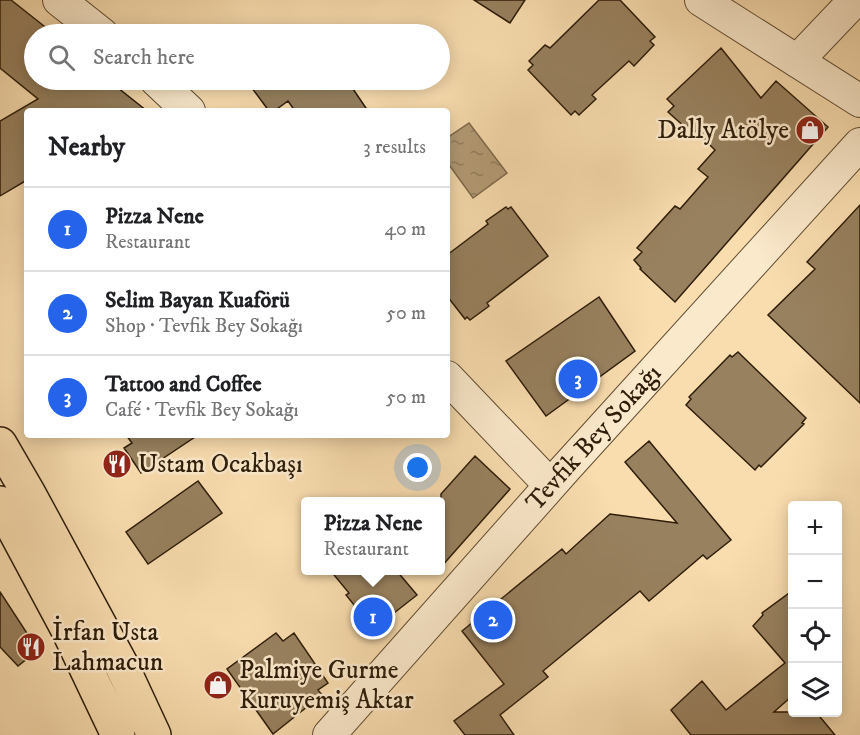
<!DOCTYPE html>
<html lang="en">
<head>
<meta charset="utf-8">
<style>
	:root { --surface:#fff; --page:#f2f2f2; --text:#202124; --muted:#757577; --line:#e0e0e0; --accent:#2563eb }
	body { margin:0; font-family:"IM FELL DW Pica",serif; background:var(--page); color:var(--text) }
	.controls { position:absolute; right:18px; bottom:18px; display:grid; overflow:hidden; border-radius:6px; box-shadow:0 3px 15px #0003 }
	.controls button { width:54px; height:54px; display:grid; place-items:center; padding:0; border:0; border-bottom:2px solid var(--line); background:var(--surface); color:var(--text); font:30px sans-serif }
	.you { position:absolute; left:418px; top:468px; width:21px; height:21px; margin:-15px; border:4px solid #fff; border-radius:50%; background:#1a73e8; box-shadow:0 0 0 9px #1a73e833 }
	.badge { display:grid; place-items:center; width:39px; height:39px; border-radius:50%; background:var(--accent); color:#fff; font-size:20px; font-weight:700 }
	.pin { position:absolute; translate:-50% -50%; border:3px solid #fff; box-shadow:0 2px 6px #0006 }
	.popup { position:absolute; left:301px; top:497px; width:144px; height:78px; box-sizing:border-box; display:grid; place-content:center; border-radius:6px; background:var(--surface); filter:drop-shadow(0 2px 4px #0005); font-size:20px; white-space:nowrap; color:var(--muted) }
	.popup b { font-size:22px; color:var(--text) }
	.popup::after { content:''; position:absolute; left:50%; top:100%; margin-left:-12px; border:12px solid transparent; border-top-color:var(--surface) }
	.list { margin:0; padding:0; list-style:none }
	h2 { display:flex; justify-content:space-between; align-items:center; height:78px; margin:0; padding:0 24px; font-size:26px }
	h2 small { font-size:20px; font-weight:400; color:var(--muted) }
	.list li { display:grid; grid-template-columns:39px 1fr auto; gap:18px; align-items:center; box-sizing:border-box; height:84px; padding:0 24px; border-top:2px solid var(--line) }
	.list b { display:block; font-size:22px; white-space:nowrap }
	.list p { margin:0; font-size:20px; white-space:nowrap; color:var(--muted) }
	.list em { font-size:20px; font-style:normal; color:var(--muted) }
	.icon { flex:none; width:33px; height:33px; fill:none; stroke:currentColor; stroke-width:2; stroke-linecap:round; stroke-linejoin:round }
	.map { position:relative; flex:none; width:860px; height:735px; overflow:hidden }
	.search { position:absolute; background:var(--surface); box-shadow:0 3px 15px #0003; left:24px; top:24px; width:426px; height:66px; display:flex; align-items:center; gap:15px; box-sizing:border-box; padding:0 21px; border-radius:33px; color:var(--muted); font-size:22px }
	.panel { position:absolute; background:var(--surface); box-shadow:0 3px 15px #0003; left:24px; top:108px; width:426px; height:330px; border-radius:6px }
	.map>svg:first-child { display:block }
	.water { fill:url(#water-ripples); stroke:#7e694b; stroke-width:1.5 }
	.building { fill:#98815f; stroke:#2e1d09; stroke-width:1.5 }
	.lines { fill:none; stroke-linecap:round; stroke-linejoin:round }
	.minor-casing { stroke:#614d32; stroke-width:34 }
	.major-casing { stroke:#2e1d09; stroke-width:36 }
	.minor { stroke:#fbe9cb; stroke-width:32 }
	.major { stroke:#f9ddaf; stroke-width:33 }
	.labels { text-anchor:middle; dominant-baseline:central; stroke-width:5; stroke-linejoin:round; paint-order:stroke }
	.poi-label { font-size:26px; fill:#2e1d09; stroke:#fbe9cb; text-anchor:start }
	.street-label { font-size:26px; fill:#2e1d09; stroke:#fbe9cb }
</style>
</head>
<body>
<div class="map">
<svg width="860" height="735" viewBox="0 0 860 735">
	<defs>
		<pattern id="water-ripples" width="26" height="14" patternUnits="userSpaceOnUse" patternTransform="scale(1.5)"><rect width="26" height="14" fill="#b49c77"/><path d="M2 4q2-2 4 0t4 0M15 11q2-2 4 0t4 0" fill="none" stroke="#937f60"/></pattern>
	</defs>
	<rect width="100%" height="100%" fill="#f9ddaf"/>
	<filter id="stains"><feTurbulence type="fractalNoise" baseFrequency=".00333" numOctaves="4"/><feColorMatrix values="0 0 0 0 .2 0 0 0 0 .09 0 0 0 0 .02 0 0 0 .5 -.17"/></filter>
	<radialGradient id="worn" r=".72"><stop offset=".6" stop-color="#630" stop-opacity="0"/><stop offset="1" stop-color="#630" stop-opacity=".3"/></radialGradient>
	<path class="water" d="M469,123l38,50 -34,25 -26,-36v-24z"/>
	<path class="building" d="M0,0h11l43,34h-20v46h74l39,31h-120v69l-27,16v-75l38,-22 -38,-31z
		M474,0h51l-15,23z
		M599,0h21l35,37 -5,4 4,4 -20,21 -5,-5 -37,34 4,4 -17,16 -4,-4 -4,4 -43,-45 5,-5 -4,-4 16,-16 5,3z
		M721,48l40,50 15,-17 52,46 -153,175 -35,-33 1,-1 -7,-8 8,-8 -5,-4 38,-42 5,3 28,-32 -10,-8 17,-19 -26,-25 -3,3 -18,-16 6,-6 -7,-7z
		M246,80h101l21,31h-73l-7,-10 -14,10h-5z
		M860,205v198l-92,-88 47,-46 -8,-7z
		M506,207l2,2 3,-2 37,49 -61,47 2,3 -19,14 -3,-3 -2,2 -18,-23v-41l41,-31 -2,-3z
		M599,297l36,54 -89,65 -40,-55z
		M738,352l68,66 -4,5 2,1 -43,43 -2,-2 -4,5 -69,-65 5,-6 -2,-2 41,-42 2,2z
		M126,435h72l-57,38 -17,-25 8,-5z
		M649,441l82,99 -24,19 -4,-4 -54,46 -9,-10 -97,80 5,6 -48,38 14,20h-49l-11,-14 50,-37 -42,-53 100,-82 4,5 44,-40 67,9 -52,-61z
		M475,456l35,33 -69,78v-73z
		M198,481l24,32 -74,51 -22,-32z
		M330,570h66l21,25 -46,36 -14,-18 2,-2 -13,-16 3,-2z
		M792,591v105l-18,16h42l19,23h-144l-20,-25 31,-29 24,29 59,-47 -32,-37 10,-11 -1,-2z
		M0,592l38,58 -20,16 -18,-19z
		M276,633l7,8 11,-8 34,50 -10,7 4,5 -49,39 -46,-65z"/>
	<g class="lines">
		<g class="minor-casing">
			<g id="minor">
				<path d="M59,0l43,34"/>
				<path d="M701,0l159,101"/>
				<path d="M797,61l58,-61"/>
				<path d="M156,80l33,31"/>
				<path d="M447,377l103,108"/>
				<path id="s1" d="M329,735l236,-266 295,-325"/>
			</g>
		</g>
		<g class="major-casing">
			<path id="major" d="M0,444l29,50 92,170 33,71
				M0,503l68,127 50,105"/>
		</g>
		<use href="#minor" class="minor"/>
		<use href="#major" class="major"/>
	</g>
	<defs>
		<g id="shop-disc" transform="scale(1.5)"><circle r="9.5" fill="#8f2418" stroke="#fbe9cb"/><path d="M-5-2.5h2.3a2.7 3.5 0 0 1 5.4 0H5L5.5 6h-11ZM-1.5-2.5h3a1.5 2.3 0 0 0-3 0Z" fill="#fff"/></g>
		<g id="restaurant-disc" transform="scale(1.5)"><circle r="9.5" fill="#8f2418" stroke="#fbe9cb"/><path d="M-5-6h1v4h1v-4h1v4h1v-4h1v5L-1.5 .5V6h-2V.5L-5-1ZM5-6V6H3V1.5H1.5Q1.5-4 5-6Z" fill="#fff"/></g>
	</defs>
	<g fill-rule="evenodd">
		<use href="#shop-disc" x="810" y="130"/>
		<use href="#restaurant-disc" x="117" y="464"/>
		<use href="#restaurant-disc" x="31" y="647"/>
		<use href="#shop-disc" x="218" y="685"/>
	</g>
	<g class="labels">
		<g class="poi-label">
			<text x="789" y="130" text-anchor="end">Dally Atölye</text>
			<text x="138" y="464">Ustam Ocakbaşı</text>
			<text x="52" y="632">İrfan Usta<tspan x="52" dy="30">Lahmacun</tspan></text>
			<text x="239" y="670">Palmiye Gurme<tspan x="239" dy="30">Kuruyemiş Aktar</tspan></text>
		</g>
		<g class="street-label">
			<text stroke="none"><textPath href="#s1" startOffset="398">Tevfik Bey Sokağı</textPath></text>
		</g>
	</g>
	<rect width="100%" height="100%" filter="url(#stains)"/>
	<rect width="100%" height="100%" fill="url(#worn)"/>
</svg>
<div class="controls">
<button>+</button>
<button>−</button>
<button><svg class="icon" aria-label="locate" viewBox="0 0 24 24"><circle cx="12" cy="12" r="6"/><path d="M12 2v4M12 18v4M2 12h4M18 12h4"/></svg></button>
<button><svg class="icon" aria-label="layers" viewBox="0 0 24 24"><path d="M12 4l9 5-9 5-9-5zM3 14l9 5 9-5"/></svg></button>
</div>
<div class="you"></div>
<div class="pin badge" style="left:373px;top:617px">1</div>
<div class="popup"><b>Pizza Nene</b>Restaurant</div>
<div class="pin badge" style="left:493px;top:620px">2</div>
<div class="pin badge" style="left:578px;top:379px">3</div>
<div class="search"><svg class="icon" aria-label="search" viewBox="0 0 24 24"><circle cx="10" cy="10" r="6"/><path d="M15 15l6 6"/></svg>Search here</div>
<section class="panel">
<h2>Nearby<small>3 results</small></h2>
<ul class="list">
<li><span class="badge">1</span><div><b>Pizza Nene</b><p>Restaurant</p></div><em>40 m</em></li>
<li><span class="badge">2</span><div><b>Selim Bayan Kuaförü</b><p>Shop · Tevfik Bey Sokağı</p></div><em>50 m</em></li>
<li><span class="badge">3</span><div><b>Tattoo and Coffee</b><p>Café · Tevfik Bey Sokağı</p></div><em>50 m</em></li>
</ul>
</section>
</div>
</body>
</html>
